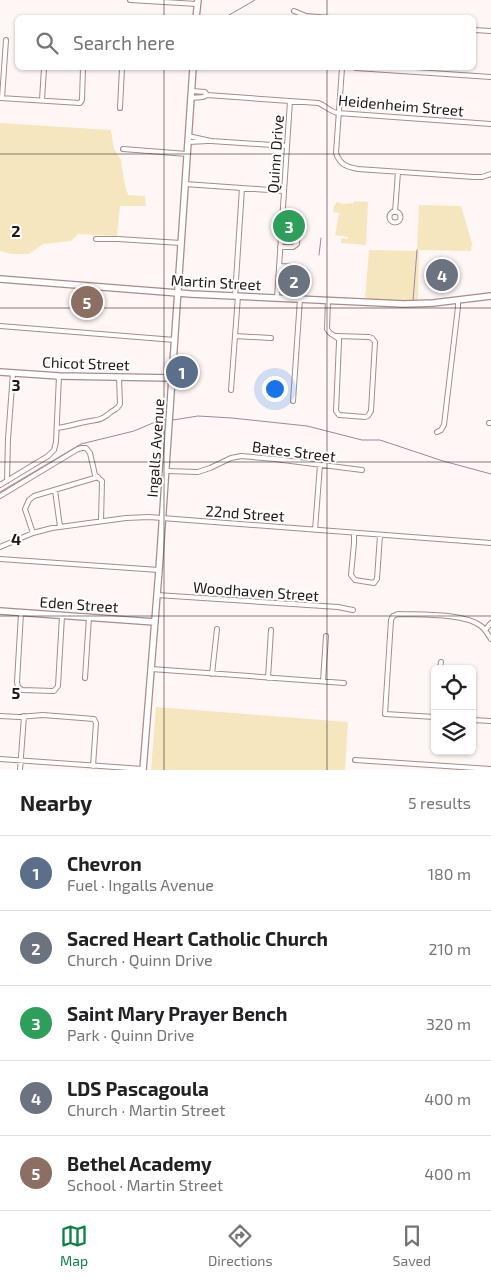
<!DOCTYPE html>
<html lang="en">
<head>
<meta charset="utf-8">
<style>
	:root { --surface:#fff; --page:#f6f6f6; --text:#202124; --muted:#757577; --line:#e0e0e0; --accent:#0b8043 }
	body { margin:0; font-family:"Exo 2",sans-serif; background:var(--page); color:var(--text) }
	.controls { position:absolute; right:15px; bottom:15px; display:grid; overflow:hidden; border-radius:8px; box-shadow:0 1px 4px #0004 }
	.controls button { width:45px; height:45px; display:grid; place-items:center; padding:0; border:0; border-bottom:1px solid var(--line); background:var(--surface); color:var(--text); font:25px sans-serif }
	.you { position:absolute; left:274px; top:388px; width:18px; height:18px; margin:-12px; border:4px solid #fff; border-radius:50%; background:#1a73e8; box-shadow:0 0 0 8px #1a73e833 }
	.badge { display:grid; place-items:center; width:32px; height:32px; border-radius:50%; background:var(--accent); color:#fff; font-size:16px; font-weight:700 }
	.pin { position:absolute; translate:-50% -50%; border:2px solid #fff; box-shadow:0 1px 5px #0006 }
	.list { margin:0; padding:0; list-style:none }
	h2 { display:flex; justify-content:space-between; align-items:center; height:65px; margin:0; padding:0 20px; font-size:21px }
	h2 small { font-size:16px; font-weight:400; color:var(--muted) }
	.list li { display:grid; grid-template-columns:32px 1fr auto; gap:15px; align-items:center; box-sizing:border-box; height:75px; padding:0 20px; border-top:1px solid var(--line) }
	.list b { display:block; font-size:19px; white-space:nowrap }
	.list p { margin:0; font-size:16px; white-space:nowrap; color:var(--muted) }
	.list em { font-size:16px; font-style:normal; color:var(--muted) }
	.icon { flex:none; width:28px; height:28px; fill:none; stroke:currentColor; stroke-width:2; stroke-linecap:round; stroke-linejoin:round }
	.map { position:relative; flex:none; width:491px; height:770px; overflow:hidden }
	.search { position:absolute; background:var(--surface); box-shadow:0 1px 4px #0004; left:15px; right:15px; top:15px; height:55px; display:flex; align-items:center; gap:12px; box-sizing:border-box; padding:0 18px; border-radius:8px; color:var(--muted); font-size:19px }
	.sheet { height:440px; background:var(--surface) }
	nav { display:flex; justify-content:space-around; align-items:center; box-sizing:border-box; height:70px; border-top:1px solid var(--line); background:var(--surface); font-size:14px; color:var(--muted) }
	nav a { display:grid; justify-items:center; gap:2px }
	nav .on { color:var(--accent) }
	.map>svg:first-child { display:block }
	.green { fill:#f6e6be }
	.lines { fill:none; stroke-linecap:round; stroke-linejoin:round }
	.stream { stroke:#a086a0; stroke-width:1 }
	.street-casing { stroke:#a98b88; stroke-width:6 }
	.secondary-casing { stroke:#a98b88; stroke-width:8 }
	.street { stroke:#fff; stroke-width:4 }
	.secondary { stroke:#fff; stroke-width:5.5 }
	.grid { fill:none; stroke:#211615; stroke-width:1; stroke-opacity:0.55 }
	.labels { text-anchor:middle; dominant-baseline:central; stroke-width:4; stroke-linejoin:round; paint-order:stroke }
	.street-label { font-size:15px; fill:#211615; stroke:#fff }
	.grid-label { font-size:16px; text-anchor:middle; font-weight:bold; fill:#211615; stroke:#fff; stroke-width:4; stroke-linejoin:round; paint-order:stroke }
</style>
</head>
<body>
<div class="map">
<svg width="491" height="770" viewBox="0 0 491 770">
	<rect width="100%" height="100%" fill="#fef7f6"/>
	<path class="green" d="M0,123l111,7 3,19 7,11 3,21 4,14 17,1 1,10h-26l-3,30 -39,-2 -7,7 -28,3 -14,10h-18l-11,-3z
		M354,201l14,1 -2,43 -25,-2v-5l7,1v-2l-13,-2 4,-22 -6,-1 1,-6 3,-4 6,2 11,-1z
		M419,205l42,1 11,37 -1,8 -54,-1z
		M369,250l50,1 -1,50 -53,-2z
		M156,707l192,15 -3,48h-194z"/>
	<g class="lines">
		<path class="stream" d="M224,18l31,-18
			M319,255l2,-17
			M413,301l4,-51
			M173,420l25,-4 34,2 75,8 55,14h18l63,21 48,13
			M0,492l81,-48 53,-13 26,-11h5"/>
		<g class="street-casing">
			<path id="street" d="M130,0l67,4
				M294,11l12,5 24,2
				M474,30l17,1
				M342,68l-6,85c4,12 11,14 22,16l116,8h8l9,-3
				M356,68l135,9
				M192,91l13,1 2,3 111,8c7,2 12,9 20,10l153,11
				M0,98l80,5 2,-3 1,-32
				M2,98l4,-58
				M191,98l12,-1 4,-2
				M42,100l2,-32
				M120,108l2,-40
				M188,136l23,5 76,5
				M188,142l20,-1
				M123,149l64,5
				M185,184l99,7
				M389.5 217a5.5 5.5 0 1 1 11 0a5.5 5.5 0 1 1-11 0Z
				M395,212l3,-40
				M96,239h22l63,4
				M280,247h13l4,-3 2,-27 -3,-3 -14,-1
				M279,266l20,1 7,5
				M235,296l7,-108
				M277,298l13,-197
				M328,300l-1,29 3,4 9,6v3l-3,69 3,4 26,2 3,-1 3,-5 4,-69 -3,-4 -3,-1 -33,-1
				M0,326l175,14
				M235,336l36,2
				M231,390l7,-94
				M293,401l7,-102
				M489,423h2
				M57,428c10,-1 18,-4 28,-6 13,-3 14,0 26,-10 4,-3 7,-3 9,-8l-1,-27
				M437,432l4,-2 3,-5 14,-118v-7
				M166,471l32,1 12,-4 21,-10 10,-2 34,3 87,11
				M7,481l1,-42 5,-66
				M0,485l48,-29 6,-6 2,-8 3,-66
				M55,490l5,37
				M0,496l78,-47 4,-1h4l4,5 5,22 7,6 -1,40
				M315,530l5,-65
				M33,533l-8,-24 4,-9 5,-4 64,-19
				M354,533v10l-3,32 4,5 19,3 3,-4 3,-44
				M0,547l33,-14 19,-5 74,-10 23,-1 342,26
				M0,559l159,11
				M157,595l181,12 15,3
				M21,613l-4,69 1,5 4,3 32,1 4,-5 4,-70
				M485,630l6,-7
				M151,669l193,14
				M440,669l1,-7
				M212,674l5,-45
				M85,678l4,-61
				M268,678l3,-48
				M323,681l3,-45
				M0,716l19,1 24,-2 51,4 2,4 -3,43
				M435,717l-50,-3 6,-94 2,-4 5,-2c22,1 66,-1 83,12 5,4 7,9 10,13
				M472,720l19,1
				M0,759l143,10
				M355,760l136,9
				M20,770l4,-54"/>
		</g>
		<g class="secondary-casing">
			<path id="secondary" d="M196,18l2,-18
				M0,279l191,15 213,10 29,-1 58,-7
				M0,372l59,4 113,2
				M0,611l155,11
				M143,770l16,-200 34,-502"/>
		</g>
		<use href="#street" class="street"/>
		<use href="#secondary" class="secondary"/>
	</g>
	<path class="grid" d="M164,0v18M327,0v18M164,68v702M327,68v702M0,154h491M0,308h491M0,462h491M0,616h491"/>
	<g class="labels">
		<g class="street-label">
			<text transform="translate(401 105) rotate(5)">Heidenheim Street</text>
			<text transform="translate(275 154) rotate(-86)">Quinn Drive</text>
			<text transform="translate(216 282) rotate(3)">Martin Street</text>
			<text transform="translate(86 363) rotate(2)">Chicot Street</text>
			<text transform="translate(155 448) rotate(-86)">Ingalls Avenue</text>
			<text transform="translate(294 451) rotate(7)">Bates Street</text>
			<text transform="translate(245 513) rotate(4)">22nd Street</text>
			<text transform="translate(256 591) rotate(4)">Woodhaven Street</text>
			<text transform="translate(79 604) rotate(4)">Eden Street</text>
		</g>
	</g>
	<g class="grid-label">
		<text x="16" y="237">2</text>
		<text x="16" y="391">3</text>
		<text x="16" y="545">4</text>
		<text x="16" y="699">5</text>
	</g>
</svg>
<div class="controls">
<button><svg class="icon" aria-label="locate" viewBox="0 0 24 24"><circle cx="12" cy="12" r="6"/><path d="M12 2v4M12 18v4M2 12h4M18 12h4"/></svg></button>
<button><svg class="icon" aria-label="layers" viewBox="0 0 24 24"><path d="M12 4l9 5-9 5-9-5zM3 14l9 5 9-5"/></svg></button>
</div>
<div class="you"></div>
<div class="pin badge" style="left:182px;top:372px;background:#5c6f8a">1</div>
<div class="pin badge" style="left:294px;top:281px;background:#6b7280">2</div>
<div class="pin badge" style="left:289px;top:226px;background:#2e9e5b">3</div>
<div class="pin badge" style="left:442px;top:275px;background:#6b7280">4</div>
<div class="pin badge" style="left:87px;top:302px;background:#8d6e63">5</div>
<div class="search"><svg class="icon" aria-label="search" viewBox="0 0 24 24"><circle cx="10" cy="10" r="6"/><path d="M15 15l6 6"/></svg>Search here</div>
</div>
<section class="sheet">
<h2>Nearby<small>5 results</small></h2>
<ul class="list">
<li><span class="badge" style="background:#5c6f8a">1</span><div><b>Chevron</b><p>Fuel · Ingalls Avenue</p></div><em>180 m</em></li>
<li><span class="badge" style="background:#6b7280">2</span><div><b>Sacred Heart Catholic Church</b><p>Church · Quinn Drive</p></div><em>210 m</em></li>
<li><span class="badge" style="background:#2e9e5b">3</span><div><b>Saint Mary Prayer Bench</b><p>Park · Quinn Drive</p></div><em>320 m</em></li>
<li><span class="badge" style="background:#6b7280">4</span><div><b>LDS Pascagoula</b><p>Church · Martin Street</p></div><em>400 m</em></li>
<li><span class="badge" style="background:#8d6e63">5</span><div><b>Bethel Academy</b><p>School · Martin Street</p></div><em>400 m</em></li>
</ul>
</section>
<nav>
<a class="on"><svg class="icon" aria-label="map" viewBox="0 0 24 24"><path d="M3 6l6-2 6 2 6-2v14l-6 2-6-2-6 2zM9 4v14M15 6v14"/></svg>Map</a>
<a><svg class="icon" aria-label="directions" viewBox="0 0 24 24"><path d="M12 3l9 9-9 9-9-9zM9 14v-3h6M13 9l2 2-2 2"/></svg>Directions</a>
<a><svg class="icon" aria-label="saved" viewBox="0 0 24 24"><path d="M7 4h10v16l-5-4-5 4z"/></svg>Saved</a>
</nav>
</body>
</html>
